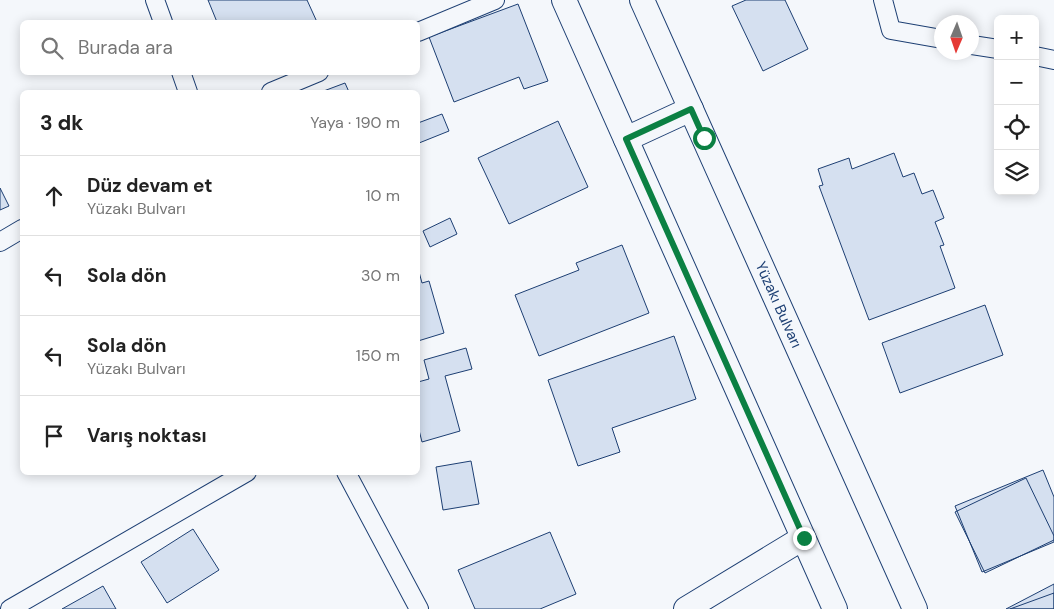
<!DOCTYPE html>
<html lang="tr">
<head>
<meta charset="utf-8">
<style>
	:root { --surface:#fff; --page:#f6f6f6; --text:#222; --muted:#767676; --line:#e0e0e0 }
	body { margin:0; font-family:"DM Sans",sans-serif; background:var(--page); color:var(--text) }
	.controls { position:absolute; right:15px; top:15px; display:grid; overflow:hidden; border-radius:8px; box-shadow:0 2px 12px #0003 }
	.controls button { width:45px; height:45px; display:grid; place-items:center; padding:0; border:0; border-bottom:1px solid var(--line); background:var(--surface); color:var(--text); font:25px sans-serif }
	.compass { position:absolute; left:934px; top:15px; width:45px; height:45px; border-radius:50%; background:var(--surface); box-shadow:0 2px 12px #0003; rotate:182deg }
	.stop { position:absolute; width:15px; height:15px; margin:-11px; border:4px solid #0b8043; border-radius:50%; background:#fff }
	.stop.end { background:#0b8043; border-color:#fff; box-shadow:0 1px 5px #0008 }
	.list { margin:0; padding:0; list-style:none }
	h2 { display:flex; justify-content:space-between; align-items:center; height:65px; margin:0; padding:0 20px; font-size:21px }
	h2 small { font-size:16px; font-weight:400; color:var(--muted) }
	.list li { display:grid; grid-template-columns:32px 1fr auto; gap:15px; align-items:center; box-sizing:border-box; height:80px; padding:0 20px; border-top:1px solid var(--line) }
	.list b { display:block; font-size:19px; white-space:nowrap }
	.list p { margin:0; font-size:16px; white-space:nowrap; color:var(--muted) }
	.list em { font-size:16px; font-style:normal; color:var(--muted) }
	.icon { flex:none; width:28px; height:28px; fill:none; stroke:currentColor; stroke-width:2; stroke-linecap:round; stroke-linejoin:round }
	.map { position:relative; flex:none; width:1054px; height:609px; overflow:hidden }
	.search { position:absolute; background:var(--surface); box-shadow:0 2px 12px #0003; left:20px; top:20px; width:400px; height:55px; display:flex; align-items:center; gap:12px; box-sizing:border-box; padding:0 18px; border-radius:8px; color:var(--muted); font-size:19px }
	.panel { position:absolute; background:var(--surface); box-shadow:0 2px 12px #0003; left:20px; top:90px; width:400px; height:385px; border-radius:8px }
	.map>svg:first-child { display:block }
	.building { fill:#d5e0f0; stroke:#1d3f73 }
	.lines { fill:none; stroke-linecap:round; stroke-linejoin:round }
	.street-casing { stroke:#1d3f73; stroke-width:20 }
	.secondary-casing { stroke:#1d3f73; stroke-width:26 }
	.street { stroke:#f4f7fb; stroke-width:18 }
	.secondary { stroke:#f4f7fb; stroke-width:24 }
	.route { stroke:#0b8043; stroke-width:6 }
	.labels { text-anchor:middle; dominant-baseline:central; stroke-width:4; stroke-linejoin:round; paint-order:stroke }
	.street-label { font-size:15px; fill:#1d3f73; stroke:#f4f7fb }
</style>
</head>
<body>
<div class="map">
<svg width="1054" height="609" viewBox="0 0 1054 609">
	<rect width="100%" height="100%" fill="#f4f7fb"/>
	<path class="building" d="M208,0h99l10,22h-100z
		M746,0h39l23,49 -45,22 -31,-65z
		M518,4l30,77 -24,8 -5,-12 -65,25 -25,-65z
		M345,83l4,9h-28z
		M442,114l7,17 -30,12 -1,-3v-17z
		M558,121l30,66 -79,37 -31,-66z
		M894,153l9,24 11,-4 8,21 11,-4 11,28 -9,4 9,23 -4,1 15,42 -86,32 -50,-134 4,-1 -5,-16 31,-11 3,11z
		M0,188l9,18 -9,4z
		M450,218l7,16 -27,13 -7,-16z
		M622,245l27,68 -110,43 -24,-61 64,-25 -3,-7z
		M418,268l4,15 7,-2 15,52 -26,8z
		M985,305l18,50 -103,38 -18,-50z
		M674,336l22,63 -84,29 8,24 -42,14 -30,-86z
		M466,348l6,21 -27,7 15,55 -38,11 -4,-16v-44l11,-3 -5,-19z
		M471,461l8,43 -36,6 -7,-43z
		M1043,470l11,27v45l-72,30 -27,-66z
		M1026,478l28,58v4l-69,33 -30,-61z
		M193,529l26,41 -52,33 -26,-41z
		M550,532l26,62 -36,15h-65l-17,-39z
		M1054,584v25h-48z
		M103,586l13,23h-54z
		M1054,593v16h-44z"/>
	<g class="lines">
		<g class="street-casing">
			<path id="street" d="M155,0l8,22
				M883,0l8,30 51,9
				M418,32l77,-32
				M972,45l26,4
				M1035,56l19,4
				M181,72l7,20
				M271,92l48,-20
				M0,242l22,-13
				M346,472l73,137
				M10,609l237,-137"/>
		</g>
		<g class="secondary-casing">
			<g id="secondary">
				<path d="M564,0l271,609"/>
				<path id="s1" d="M642,0l273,609"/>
				<path d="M626,139l65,-30"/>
				<path d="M686,609l117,-71"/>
			</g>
		</g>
		<use href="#street" class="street"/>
		<use href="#secondary" class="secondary"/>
	</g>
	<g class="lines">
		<path class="route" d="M704,138l-13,-29 -65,30 178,399"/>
	</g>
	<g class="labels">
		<g class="street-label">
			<text stroke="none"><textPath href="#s1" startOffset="334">Yüzakı Bulvarı</textPath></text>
		</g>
	</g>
</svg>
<div class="controls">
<button>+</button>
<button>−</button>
<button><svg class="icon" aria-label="locate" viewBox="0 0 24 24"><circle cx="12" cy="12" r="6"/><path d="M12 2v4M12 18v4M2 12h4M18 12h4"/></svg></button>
<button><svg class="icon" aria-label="layers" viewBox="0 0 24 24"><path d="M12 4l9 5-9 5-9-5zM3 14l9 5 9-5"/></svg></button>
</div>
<svg class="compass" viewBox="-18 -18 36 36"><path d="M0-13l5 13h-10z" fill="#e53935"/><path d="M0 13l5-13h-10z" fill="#767676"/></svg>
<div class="stop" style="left:704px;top:138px"></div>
<div class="stop end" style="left:804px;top:538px"></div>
<div class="search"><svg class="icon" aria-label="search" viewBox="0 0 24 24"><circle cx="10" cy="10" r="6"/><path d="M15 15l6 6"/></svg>Burada ara</div>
<section class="panel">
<h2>3 dk<small>Yaya · 190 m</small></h2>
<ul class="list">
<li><svg class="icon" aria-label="ahead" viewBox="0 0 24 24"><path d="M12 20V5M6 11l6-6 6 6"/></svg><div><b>Düz devam et</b><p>Yüzakı Bulvarı</p></div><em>10 m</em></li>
<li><svg class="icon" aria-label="left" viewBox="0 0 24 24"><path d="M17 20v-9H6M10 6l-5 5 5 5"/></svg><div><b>Sola dön</b></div><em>30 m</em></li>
<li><svg class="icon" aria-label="left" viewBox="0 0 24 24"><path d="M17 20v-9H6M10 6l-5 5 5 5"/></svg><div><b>Sola dön</b><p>Yüzakı Bulvarı</p></div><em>150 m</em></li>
<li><svg class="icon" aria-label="arrive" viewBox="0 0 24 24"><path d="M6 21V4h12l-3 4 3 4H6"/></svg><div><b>Varış noktası</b></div></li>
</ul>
</section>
</div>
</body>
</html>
